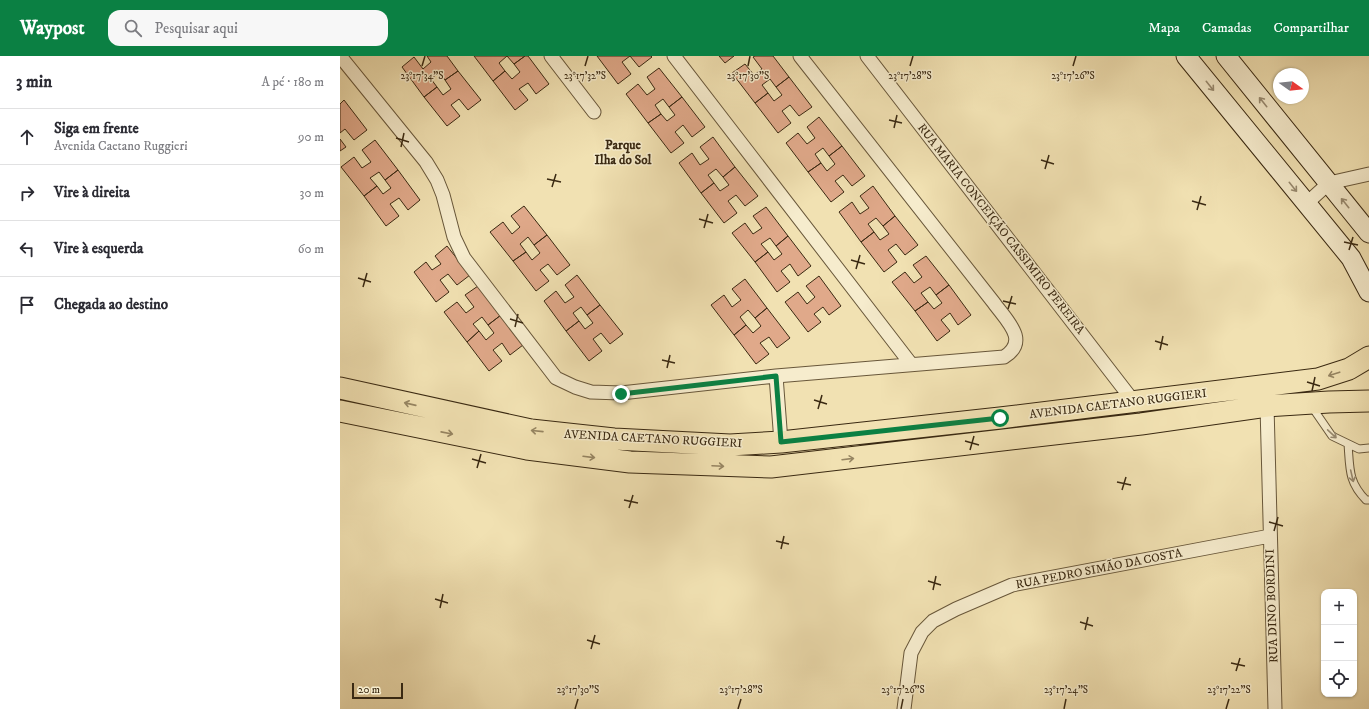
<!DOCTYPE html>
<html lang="pt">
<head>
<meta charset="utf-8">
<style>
	:root { --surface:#fff; --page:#f7f7f7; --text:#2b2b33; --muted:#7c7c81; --line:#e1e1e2; --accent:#0b8043 }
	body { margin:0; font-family:"IM FELL DW Pica",serif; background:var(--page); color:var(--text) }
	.controls { position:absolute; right:12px; bottom:12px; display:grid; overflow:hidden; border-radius:8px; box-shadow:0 1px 3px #0004 }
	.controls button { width:36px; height:36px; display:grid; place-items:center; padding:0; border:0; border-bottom:1px solid var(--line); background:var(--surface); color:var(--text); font:20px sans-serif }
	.compass { position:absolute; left:933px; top:12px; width:36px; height:36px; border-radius:50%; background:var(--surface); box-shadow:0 1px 3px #0004; rotate:105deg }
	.scale { position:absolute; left:12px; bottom:10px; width:51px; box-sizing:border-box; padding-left:4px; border:2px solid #3a2912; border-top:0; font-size:11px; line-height:14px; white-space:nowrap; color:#3a2912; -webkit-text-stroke:3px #f6eccd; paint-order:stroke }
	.stop { position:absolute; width:12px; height:12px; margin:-9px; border:3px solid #0b8043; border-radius:50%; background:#fff }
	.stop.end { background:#0b8043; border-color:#fff; box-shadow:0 1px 4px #0008 }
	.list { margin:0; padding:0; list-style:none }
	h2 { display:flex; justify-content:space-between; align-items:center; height:52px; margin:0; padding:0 16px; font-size:17px }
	h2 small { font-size:13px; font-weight:400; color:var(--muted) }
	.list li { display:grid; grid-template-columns:26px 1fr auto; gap:12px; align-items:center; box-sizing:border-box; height:56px; padding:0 16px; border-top:1px solid var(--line) }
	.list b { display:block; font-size:15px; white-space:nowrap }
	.list p { margin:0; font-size:13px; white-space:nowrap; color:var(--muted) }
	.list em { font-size:13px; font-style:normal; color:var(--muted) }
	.icon { flex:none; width:22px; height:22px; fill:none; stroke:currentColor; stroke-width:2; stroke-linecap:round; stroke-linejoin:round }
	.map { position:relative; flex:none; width:1029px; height:653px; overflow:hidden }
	header { display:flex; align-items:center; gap:24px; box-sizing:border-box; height:56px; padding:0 20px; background:var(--accent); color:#fff }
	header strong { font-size:19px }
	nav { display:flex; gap:22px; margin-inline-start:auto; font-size:14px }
	.search { width:280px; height:36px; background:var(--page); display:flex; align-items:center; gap:10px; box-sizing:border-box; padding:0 14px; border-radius:12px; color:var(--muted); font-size:15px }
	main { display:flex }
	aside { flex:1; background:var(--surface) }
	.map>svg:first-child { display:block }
	.building { fill:#e0a98a; stroke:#3a2912 }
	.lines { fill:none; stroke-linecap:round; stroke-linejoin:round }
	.lane-casing { stroke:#68573a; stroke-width:9 }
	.street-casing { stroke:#68573a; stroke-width:15 }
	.secondary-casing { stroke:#3a2912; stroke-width:21 }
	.primary-casing { stroke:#3a2912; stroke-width:23 }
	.lane { stroke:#f6eccd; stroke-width:7 }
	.street { stroke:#f6eccd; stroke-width:13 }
	.secondary { stroke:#f6eccd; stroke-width:19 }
	.primary { stroke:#f1e1b2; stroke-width:21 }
	.oneway { stroke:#988a70 }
	.oneway2 { stroke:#968562 }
	.route { stroke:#0b8043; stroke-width:5 }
	.ticks { fill:none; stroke:#3a2912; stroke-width:1.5 }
	.labels { text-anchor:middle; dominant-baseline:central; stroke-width:3; stroke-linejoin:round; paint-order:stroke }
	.street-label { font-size:12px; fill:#3a2912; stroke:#f6eccd }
	.neighbourhood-label { font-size:13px; font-weight:bold; fill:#3a2912; stroke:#f6eccd }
	.ticks-label { font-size:10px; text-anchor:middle; fill:#3a2912; stroke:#f6eccd; stroke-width:3; stroke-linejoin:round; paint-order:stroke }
</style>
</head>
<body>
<header>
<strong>Waypost</strong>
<div class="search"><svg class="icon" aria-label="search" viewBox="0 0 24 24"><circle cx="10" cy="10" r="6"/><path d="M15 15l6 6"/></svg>Pesquisar aqui</div>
<nav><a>Mapa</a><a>Camadas</a><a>Compartilhar</a></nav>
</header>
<main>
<aside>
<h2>3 min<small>A pé · 180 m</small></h2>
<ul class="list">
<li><svg class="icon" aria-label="ahead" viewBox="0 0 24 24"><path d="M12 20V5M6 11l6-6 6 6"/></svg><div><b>Siga em frente</b><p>Avenida Caetano Ruggieri</p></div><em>90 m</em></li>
<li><svg class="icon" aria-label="right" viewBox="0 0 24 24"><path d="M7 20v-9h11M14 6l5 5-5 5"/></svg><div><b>Vire à direita</b></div><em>30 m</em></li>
<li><svg class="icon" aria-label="left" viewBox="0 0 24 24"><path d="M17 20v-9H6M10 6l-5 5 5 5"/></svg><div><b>Vire à esquerda</b></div><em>60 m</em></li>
<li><svg class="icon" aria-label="arrive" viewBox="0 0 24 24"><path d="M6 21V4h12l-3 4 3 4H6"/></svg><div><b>Chegada ao destino</b></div></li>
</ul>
</aside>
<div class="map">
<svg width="1029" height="653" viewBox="0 0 1029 653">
	<rect width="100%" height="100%" fill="#f1e1b2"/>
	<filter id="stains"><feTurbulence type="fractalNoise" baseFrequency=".005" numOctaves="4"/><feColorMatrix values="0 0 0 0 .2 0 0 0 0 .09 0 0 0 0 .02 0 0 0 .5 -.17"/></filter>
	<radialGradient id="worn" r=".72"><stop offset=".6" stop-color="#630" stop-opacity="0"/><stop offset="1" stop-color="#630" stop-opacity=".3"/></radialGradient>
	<path class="building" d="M87,0h20l11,15 -13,9 -6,-8 -8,7 6,8 -13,10 -22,-30 12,-10 9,12 8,-7z
		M134,0h51l-11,8 -7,-8 -8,7 6,8 -12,10z
		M185,0h3l21,28 -13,10 -8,-11 -9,6 9,11 -13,10 -22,-29 12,-10 7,8 8,-7 -6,-8z
		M257,0h33l-8,6 9,12 -13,10z
		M290,0h21l1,1 -13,10z
		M379,0h15l-9,7z
		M415,0h18l16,21 -13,10 -6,-8 -8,6 6,8 -13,10 -23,-30 13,-9 9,11 8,-6 -9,-12z
		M319,12l23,29 -13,10 -6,-8 -8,6 6,9 -13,9 -22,-29 12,-10 9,11 8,-6 -8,-12z
		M118,15l23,29 -13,10 -9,-11 -8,6 9,11 -13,10 -23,-29 13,-10 6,8 8,-6 -6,-9z
		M449,21l23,30 -13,9 -9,-11 -8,6 9,12 -13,10 -23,-30 13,-10 6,8 8,-6 -6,-8z
		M342,41l23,30 -13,10 -9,-12 -8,7 9,11 -13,10 -23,-30 13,-9 6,7 8,-6 -6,-8z
		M4,44l23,30 -13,10 -9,-11 -5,4v-29z
		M479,61l23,29 -13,10 -6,-8 -8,6 6,9 -13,9 -22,-29 12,-10 9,11 8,-6 -8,-11z
		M373,81l22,30 -12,10 -7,-8 -8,6 6,8 -13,10 -22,-30 13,-10 8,12 9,-6 -9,-12z
		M0,83l6,8 -6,4z
		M35,84l23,30 -13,10 -6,-8 -9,6 7,8 -13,10 -23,-29 13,-10 8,11 9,-6 -9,-12z
		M502,90l23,30 -13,10 -9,-11 -8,6 9,11 -13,10 -23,-30 13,-9 6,8 8,-7 -6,-8z
		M395,111l23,29 -13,10 -9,-11 -8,6 9,12 -13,10 -23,-30 13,-10 6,8 9,-6 -6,-8z
		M58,114l22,30 -12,10 -9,-12 -9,6 9,12 -13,10 -22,-30 13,-10 6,8 8,-6 -6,-8z
		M533,130l22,30 -12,10 -7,-8 -8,6 6,8 -13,10 -22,-30 13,-10 8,12 9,-6 -9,-12z
		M184,150l23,29 -13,10 -6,-8 -8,7 6,8 -13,9 -23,-29 13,-10 9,12 8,-7 -9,-11z
		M426,151l22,29 -12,10 -6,-8 -9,6 7,8 -13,10 -23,-29 13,-10 8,11 9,-6 -9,-12z
		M555,160l23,29 -13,10 -9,-11 -8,6 9,12 -13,10 -23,-30 13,-10 6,8 9,-6 -6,-8z
		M207,179l23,30 -13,10 -9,-11 -8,6 9,11 -13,10 -23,-30 13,-9 6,8 8,-7 -6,-8z
		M448,180l23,30 -13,10 -8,-12 -9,7 9,11 -13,10 -22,-30 13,-10 6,8 8,-6 -6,-8z
		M107,190l23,29 -13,10 -9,-11 -8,6 9,12 -13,10 -22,-30 12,-10 6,8 9,-6 -6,-8z
		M586,200l23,29 -13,10 -6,-8 -9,6 7,9 -13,9 -23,-29 13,-10 9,11 8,-6 -9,-12z
		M237,219l23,30 -13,10 -6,-8 -8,6 6,8 -13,10 -22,-30 12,-10 9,12 9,-6 -9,-12z
		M479,220l22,30 -12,9 -6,-8 -9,7 7,8 -13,10 -23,-30 13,-10 9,12 8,-7 -9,-11z
		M405,223l22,29 -12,10 -7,-8 -8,7 6,8 -12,10 -23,-30 13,-10 8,12 9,-7 -9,-11z
		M609,229l22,30 -13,10 -8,-12 -9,7 9,11 -13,10 -22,-30 13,-9 6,7 8,-6 -6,-8z
		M138,230l23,29 -13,10 -6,-8 -9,7 6,7 -12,11 -23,-30 13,-10 9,11 8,-6 -9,-12z
		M260,249l23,29 -13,10 -9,-11 -8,6 9,12 -13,10 -23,-30 13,-10 6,8 8,-6 -6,-8z
		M427,252l23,30 -13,10 -8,-11 -9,6 9,11 -13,10 -22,-29 12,-10 7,8 8,-7 -6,-8z
		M161,259l22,30 -13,10 -8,-12 -9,7 9,11 -13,10 -22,-29 12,-11 7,9 8,-7 -6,-8z"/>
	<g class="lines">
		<g class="lane-casing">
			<path id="lane" d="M972,351l20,29 27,13 10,-1
				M1008,388c2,24 0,38 18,56h3"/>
		</g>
		<g class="street-casing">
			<path id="street" d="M0,0l86,106 11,18 6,15 11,42 10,21 92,120 19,9 16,5 30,1 155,-17 228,-19c26,-16 3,-36 -10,-54l-194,-247
				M211,0l43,56
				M334,0l237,308
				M527,0l267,346
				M967,147l22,-20 40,-9
				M436,320l5,66
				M927,350l8,303
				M564,653l7,-56 11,-21 11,-11 23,-12 56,-24 258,-49"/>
		</g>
		<g class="secondary-casing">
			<path id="secondary" d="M846,0l165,202 18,34
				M886,0l143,177"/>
		</g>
		<g class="primary-casing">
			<path id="primary" d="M0,332l191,42 83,9 116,6 51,-3 219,-24 318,-39 31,-10 20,-12
				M0,355l187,38 103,13 141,5 370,-43 126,-18 62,-4 40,-1"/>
		</g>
		<use href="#lane" class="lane"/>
		<use href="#street" class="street"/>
		<use href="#secondary" class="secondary"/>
		<use href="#primary" class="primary"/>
	</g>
	<defs><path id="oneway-shaft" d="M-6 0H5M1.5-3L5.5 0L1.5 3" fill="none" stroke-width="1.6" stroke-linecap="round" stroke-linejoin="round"/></defs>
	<g class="oneway">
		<use href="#oneway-shaft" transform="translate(870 30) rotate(51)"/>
		<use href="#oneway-shaft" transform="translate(923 46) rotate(-129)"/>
		<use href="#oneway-shaft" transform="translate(953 131) rotate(51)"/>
		<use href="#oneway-shaft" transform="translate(1005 147) rotate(-129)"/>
		<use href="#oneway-shaft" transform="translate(992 378) rotate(43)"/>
		<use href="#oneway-shaft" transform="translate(1012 420) rotate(77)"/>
	</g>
	<g class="oneway2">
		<use href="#oneway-shaft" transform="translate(994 318) rotate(162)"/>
		<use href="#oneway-shaft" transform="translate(70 348) rotate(-167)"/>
		<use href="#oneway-shaft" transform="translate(197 375) rotate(-174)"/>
		<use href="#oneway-shaft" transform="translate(107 377) rotate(11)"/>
		<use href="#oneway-shaft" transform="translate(249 401) rotate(7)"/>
		<use href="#oneway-shaft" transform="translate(508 403) rotate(-7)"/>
		<use href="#oneway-shaft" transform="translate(378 410) rotate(3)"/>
	</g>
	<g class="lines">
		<path class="route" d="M281,338l155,-18 5,66 219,-24"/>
	</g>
	<path class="ticks" d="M82,10l3,-10M245,10l3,-10M408,10l2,-10M570,10l3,-10M733,10l3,-10M549,64l13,3M554,72l3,-13M56,82l13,4M61,91l3,-14M701,104l13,4M705,113l4,-14M207,123l14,3M212,131l4,-13M852,145l14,4M857,154l4,-14M359,163l14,4M364,172l4,-14M1004,186l14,3M1009,194l4,-13M511,204l14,4M516,213l4,-14M18,222l13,4M23,231l4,-14M663,245l13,3M668,253l4,-13M170,263l13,4M175,271l3,-13M815,285l13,4M820,294l3,-14M322,304l13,3M327,312l3,-13M967,326l13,4M972,335l3,-14M474,344l13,4M478,353l4,-14M625,385l14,4M630,394l4,-14M132,403l14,4M137,412l4,-14M777,426l14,3M782,434l4,-13M284,444l14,3M289,452l4,-13M929,466l14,4M934,475l4,-14M436,485l13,3M441,493l3,-13M588,525l13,4M593,534l3,-14M95,543l13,4M100,552l3,-14M740,566l13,4M745,574l3,-13M247,584l13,4M251,593l4,-14M891,607l14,3M896,615l4,-13M235,653l3,-10M398,653l3,-10M561,653l2,-10M724,653l2,-10M886,653l3,-10"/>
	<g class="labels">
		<g class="street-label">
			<text transform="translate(661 173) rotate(52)">RUA MARIA CONCEIÇÃO CASSIMIRO PEREIRA</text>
			<text transform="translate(778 348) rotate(-7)">AVENIDA CAETANO RUGGIERI</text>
			<text transform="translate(313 383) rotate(3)">AVENIDA CAETANO RUGGIERI</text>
			<text transform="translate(759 513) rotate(-11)">RUA PEDRO SIMÃO DA COSTA</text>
			<text transform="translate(932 550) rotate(-92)">RUA DINO BORDINI</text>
		</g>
		<g class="neighbourhood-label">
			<text x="283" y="89">Parque<tspan x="283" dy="15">Ilha do Sol</tspan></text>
		</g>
	</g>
	<g class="ticks-label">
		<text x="82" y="23">23°17'34"S</text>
		<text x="245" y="23">23°17'32"S</text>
		<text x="408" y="23">23°17'30"S</text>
		<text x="570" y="23">23°17'28"S</text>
		<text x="733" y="23">23°17'26"S</text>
		<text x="238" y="637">23°17'30"S</text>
		<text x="401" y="637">23°17'28"S</text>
		<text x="563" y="637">23°17'26"S</text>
		<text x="726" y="637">23°17'24"S</text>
		<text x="889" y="637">23°17'22"S</text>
	</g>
	<rect width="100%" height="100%" filter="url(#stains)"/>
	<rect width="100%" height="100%" fill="url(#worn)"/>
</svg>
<div class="controls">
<button>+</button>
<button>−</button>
<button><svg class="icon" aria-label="locate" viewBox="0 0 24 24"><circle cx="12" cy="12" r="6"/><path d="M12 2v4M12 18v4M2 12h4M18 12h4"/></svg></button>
</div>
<svg class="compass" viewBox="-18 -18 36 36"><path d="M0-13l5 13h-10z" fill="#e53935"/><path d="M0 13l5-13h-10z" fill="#7c7c81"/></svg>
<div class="scale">20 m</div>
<div class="stop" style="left:660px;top:362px"></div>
<div class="stop end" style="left:281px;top:338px"></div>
</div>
</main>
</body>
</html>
